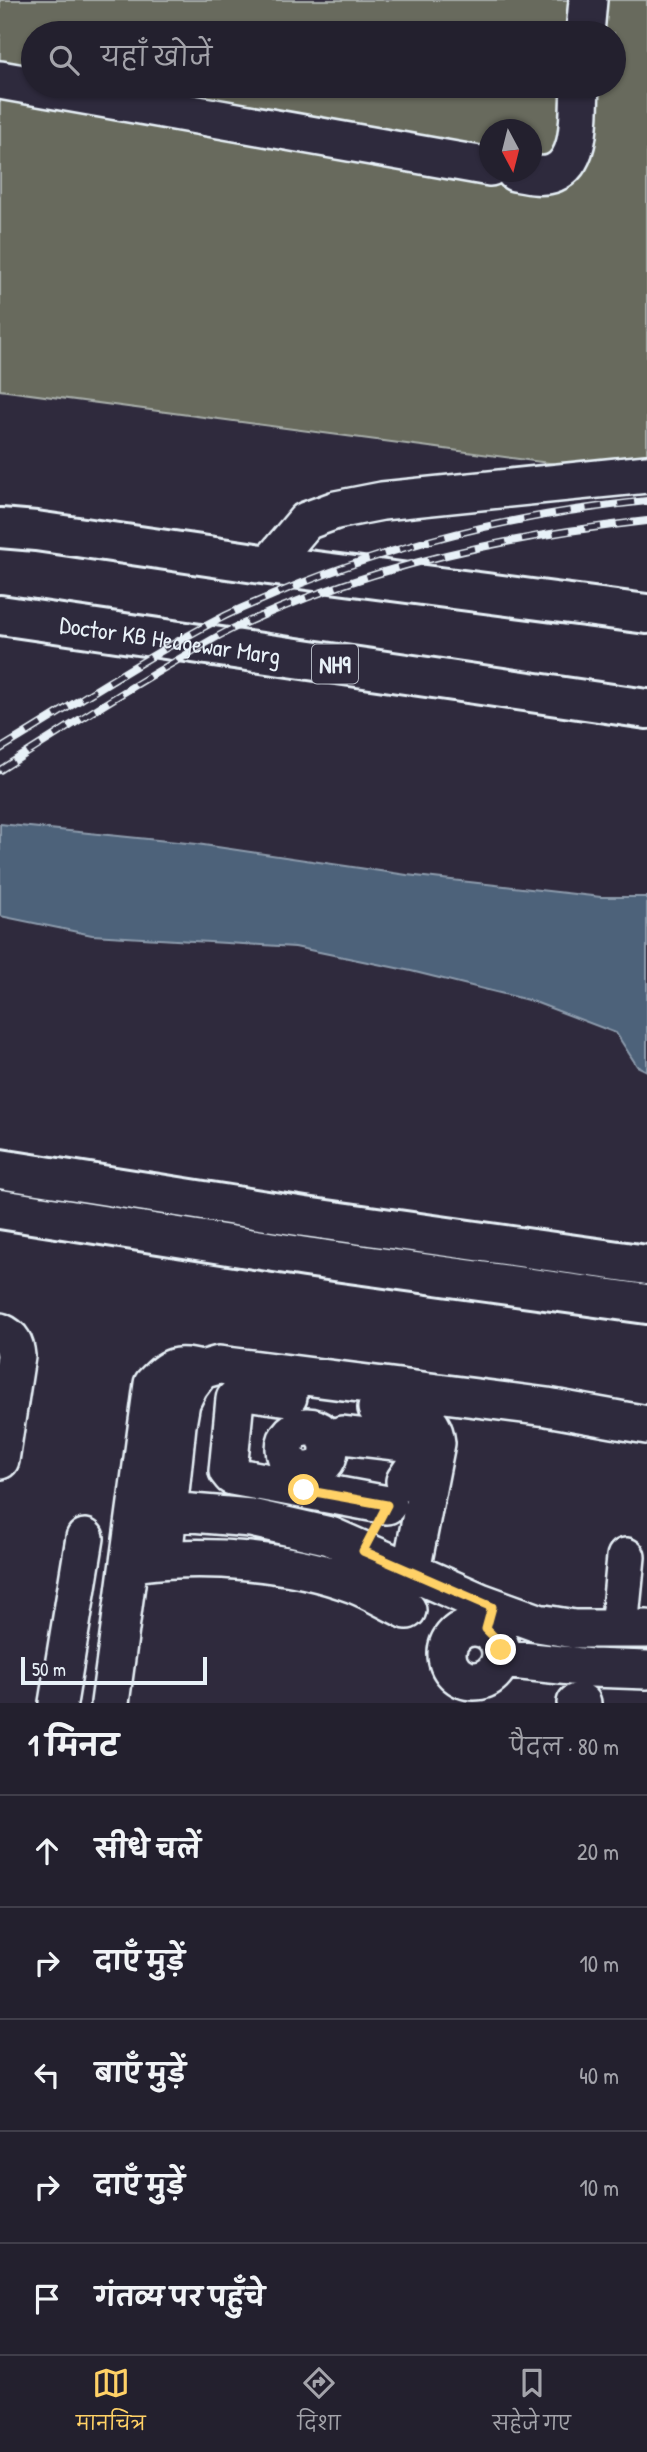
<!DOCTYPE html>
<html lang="hi">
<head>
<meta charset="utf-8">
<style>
	:root { --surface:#23202e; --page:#2f2d3a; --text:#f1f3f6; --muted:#a3a3aa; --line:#403e4a; --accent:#ffd166 }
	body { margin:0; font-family:"Patrick Hand","Playpen Sans Deva",sans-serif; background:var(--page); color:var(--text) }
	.compass { position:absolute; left:479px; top:119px; width:63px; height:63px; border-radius:50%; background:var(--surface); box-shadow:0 2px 5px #0004; rotate:173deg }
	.scale { position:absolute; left:21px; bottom:18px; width:186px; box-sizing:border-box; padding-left:7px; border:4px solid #e8f1f8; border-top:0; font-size:19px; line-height:24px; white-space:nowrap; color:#e8f1f8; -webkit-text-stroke:5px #2f2a3d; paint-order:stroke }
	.stop { position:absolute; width:21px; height:21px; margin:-16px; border:5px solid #ffd166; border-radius:50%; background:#fff }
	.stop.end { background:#ffd166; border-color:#fff; box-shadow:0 2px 7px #0008 }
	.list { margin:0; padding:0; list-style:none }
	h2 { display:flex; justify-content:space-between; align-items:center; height:91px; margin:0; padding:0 28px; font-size:30px }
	h2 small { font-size:23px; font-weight:400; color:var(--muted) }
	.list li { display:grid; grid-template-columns:46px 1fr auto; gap:21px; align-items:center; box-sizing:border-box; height:112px; padding:0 28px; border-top:2px solid var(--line) }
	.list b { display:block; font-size:26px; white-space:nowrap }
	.list em { font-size:23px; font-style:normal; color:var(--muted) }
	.icon { flex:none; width:38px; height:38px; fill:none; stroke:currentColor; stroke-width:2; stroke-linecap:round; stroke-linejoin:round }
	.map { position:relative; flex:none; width:647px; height:1703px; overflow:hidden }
	.search { position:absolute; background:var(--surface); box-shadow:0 2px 5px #0004; left:21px; right:21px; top:21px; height:77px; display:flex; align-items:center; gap:18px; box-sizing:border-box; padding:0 24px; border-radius:38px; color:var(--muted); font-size:26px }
	.sheet { height:651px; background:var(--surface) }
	nav { display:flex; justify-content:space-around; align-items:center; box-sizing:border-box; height:98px; border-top:2px solid var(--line); background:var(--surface); font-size:19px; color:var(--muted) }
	nav a { display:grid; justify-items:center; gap:4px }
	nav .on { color:var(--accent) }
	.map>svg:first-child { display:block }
	.green { fill:#686b5d; stroke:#a8aeaa; stroke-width:2; fill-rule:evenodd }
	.water { fill:#4e627a; stroke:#8c9bac; stroke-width:2 }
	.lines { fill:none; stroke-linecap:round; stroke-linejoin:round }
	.minor-casing { stroke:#e8f1f8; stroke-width:42 }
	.major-casing { stroke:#e8f1f8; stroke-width:44 }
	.highway-casing { stroke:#e8f1f8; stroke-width:44 }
	.minor { stroke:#2f2a3d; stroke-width:37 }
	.major { stroke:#2f2a3d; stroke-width:38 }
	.highway { stroke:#2f2a3d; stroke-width:38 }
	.rail-casing { stroke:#e8f1f8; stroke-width:8 }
	.rail { stroke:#2f2a3d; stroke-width:5; stroke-dasharray:16; stroke-linecap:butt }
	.route { stroke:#ffd166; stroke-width:9 }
	.labels { text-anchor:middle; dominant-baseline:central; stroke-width:6; stroke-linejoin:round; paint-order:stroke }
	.shield { fill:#2f2a3d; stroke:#b0b5c0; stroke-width:2 }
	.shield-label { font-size:23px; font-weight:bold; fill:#e8f1f8 }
	.street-label { font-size:24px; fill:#e8f1f8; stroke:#2f2a3d }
</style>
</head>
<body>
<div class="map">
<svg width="647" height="1703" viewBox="0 0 647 1703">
	<rect width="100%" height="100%" fill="#2f2a3d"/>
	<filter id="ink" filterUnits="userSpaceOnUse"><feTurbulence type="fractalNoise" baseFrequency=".0143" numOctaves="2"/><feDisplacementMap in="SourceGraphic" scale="14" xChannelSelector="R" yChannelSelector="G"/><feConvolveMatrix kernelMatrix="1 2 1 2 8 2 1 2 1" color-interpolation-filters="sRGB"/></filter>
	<g filter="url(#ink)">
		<path class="green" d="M0,0h647v476l-647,-86zM33,33h581v53h-581zM490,130h42v42h-42z"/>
		<path class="water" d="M0,824l197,20 210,31 194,22h46v174l-10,-5 -21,-33 -84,-32 -121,-30 -116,-24 -203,-12 -92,-19z"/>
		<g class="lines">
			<g class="minor-casing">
				<path id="minor" d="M585,33l3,-33
					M0,80l490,87
					M515,172c11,2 27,6 39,1 29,-12 24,-61 26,-87
					M269,565l37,-44 30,-11 46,-9 265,-27
					M0,1332c12,5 15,12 16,24l-16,104
					M288,1397l-43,-6 -10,8 -7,72 4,5 155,29
					M377,1408c28,4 55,0 59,35l-25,128
					M285 1449a22 22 0 1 1 44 0a22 22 0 1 1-44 0Z
					M342,1435l77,9 -4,22 -10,15
					M168,1511l83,7 79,18 150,66 58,21 36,6h73
					M163,1559l14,-134 4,-23 8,-16 12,-16 18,-5 328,42 100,18
					M141,1562c65,-8 151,-2 213,22 18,7 36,18 53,26
					M447 1654a27 27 0 1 1 54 0a27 27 0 1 1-54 0Z
					M619,1629l7,-72
					M501,1659l90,9 56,2
					M58,1703l27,-165
					M110,1703l43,-319c19,-19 22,-20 48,-14
					M576,1703h6"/>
			</g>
			<g class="major-casing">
				<path id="major" d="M0,1169l305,48 342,48
					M0,1209l306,48 341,47"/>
			</g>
			<g class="highway-casing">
				<g id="highway">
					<path d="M0,528l36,3 233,34 378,49"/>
					<path id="s1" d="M0,615l647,94"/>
				</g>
			</g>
			<use href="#minor" class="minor"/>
			<use href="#major" class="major"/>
			<use href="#highway" class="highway"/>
			<g class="rail-casing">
				<path id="rail" d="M0,749c73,-44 144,-91 219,-130 17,-9 36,-16 54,-24 119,-51 245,-81 374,-94
					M0,770c59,-37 117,-75 176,-109 19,-11 37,-23 56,-32 131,-61 272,-93 415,-108"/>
			</g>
			<use href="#rail" class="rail"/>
		</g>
	</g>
	<g class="lines" filter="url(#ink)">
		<path class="route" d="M304,1490l83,15 -24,46 129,56 -6,22 13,13 2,8"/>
	</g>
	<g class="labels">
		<rect class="shield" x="312" y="644.5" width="46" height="39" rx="5"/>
		<g class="shield-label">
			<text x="335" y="664">NH9</text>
		</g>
		<g class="street-label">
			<text stroke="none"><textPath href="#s1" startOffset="172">Doctor KB Hedgewar Marg</textPath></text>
		</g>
	</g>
</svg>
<svg class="compass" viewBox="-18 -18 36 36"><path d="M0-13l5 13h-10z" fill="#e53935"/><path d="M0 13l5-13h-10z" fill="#a3a3aa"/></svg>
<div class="scale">50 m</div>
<div class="stop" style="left:304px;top:1490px"></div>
<div class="stop end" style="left:501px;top:1650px"></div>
<div class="search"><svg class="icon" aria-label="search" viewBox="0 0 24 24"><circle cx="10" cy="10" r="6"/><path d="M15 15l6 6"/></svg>यहाँ खोजें</div>
</div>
<section class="sheet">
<h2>1 मिनट<small>पैदल · 80 m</small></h2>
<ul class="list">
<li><svg class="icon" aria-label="ahead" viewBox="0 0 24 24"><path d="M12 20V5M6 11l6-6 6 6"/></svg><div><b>सीधे चलें</b></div><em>20 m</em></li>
<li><svg class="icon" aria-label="right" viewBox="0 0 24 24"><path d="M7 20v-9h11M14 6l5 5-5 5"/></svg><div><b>दाएँ मुड़ें</b></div><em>10 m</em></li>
<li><svg class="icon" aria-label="left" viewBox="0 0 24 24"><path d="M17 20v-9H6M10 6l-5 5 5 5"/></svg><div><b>बाएँ मुड़ें</b></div><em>40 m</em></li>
<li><svg class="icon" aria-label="right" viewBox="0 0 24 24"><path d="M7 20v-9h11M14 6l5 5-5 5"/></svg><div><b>दाएँ मुड़ें</b></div><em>10 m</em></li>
<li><svg class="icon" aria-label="arrive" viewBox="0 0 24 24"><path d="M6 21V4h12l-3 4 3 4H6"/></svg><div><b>गंतव्य पर पहुँचे</b></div></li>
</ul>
</section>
<nav>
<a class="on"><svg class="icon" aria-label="map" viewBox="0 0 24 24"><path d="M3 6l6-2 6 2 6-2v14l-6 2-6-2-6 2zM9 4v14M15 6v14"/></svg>मानचित्र</a>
<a><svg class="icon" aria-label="directions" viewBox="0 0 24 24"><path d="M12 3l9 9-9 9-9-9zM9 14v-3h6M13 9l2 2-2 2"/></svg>दिशा</a>
<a><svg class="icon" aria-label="saved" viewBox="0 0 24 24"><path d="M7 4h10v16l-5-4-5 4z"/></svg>सहेजे गए</a>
</nav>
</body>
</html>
